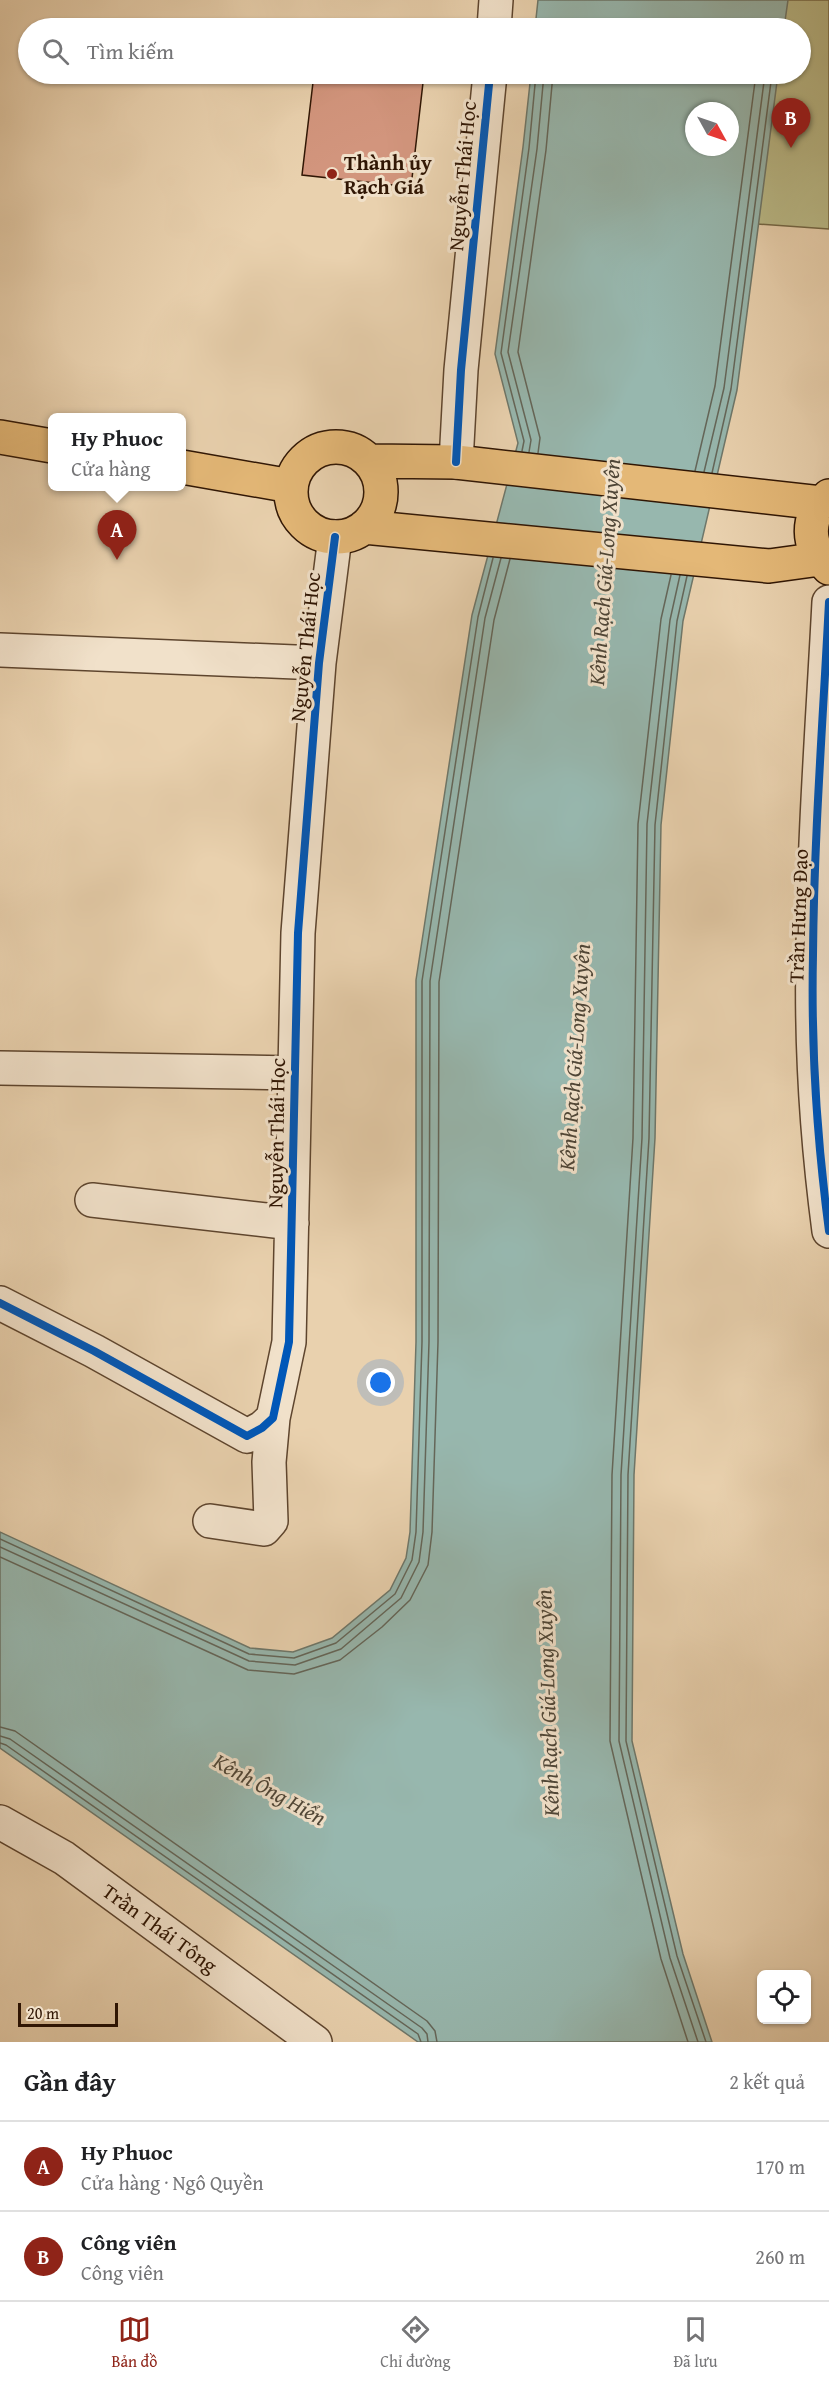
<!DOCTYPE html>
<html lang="vi">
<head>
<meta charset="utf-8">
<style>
	:root { --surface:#fff; --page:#f2f2f2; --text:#202124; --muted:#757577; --line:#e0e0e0; --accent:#8f2418 }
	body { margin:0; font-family:"Gentium Book Plus",serif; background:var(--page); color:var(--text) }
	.controls { position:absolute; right:18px; bottom:18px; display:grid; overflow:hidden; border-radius:9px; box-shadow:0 2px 4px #0004 }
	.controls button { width:54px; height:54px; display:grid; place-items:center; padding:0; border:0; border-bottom:2px solid var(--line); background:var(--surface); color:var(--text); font:30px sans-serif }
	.compass { position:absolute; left:685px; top:102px; width:54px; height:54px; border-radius:50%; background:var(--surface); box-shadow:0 2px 4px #0004; rotate:130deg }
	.scale { position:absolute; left:18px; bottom:15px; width:100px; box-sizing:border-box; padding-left:6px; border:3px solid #301604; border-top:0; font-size:16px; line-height:21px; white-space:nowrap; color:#301604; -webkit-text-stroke:4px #f1e1ca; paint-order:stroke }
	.you { position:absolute; left:381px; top:1383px; width:21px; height:21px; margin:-15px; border:4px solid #fff; border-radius:50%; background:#1a73e8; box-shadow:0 0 0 9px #1a73e833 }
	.badge { display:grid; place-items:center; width:39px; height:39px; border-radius:50%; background:var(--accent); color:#fff; font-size:20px; font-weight:700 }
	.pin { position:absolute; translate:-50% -50px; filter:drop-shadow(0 2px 3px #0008) }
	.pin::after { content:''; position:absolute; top:32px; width:21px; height:18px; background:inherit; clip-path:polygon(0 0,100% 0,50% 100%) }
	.popup { position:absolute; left:48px; top:413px; width:138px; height:78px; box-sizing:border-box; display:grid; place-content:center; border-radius:9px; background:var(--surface); filter:drop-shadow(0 2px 4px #0005); font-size:20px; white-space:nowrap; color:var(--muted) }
	.popup b { font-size:22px; color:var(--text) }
	.popup::after { content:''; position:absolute; left:50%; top:100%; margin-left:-12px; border:12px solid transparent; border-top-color:var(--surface) }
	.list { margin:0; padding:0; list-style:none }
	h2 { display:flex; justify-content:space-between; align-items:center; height:78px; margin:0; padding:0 24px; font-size:26px }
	h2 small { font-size:20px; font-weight:400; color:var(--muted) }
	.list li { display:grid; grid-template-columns:39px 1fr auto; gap:18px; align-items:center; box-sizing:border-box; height:90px; padding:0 24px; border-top:2px solid var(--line) }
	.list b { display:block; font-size:22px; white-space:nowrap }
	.list p { margin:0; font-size:20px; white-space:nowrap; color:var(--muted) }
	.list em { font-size:20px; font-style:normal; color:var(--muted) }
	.icon { flex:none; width:33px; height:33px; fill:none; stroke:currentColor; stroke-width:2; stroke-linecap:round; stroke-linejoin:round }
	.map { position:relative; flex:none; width:829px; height:2042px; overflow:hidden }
	.search { position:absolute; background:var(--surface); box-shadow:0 2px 4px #0004; left:18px; right:18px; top:18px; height:66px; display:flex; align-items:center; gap:15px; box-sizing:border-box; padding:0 21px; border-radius:33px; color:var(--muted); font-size:22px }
	.sheet { height:258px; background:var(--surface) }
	nav { display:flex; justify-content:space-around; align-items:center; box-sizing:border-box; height:84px; border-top:2px solid var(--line); background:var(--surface); font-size:16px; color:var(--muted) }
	nav a { display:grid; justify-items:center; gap:3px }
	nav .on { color:var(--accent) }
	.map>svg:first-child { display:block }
	.green { fill:#baba88; stroke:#756846; stroke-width:1.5 }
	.water { fill:#97b7ae; stroke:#6e776a; stroke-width:1.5; fill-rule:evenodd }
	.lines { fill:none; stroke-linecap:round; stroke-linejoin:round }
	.shore { stroke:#646659; stroke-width:1.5 }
	.building { fill:#d2957d; stroke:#301604; stroke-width:1.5 }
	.minor-casing { stroke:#5e452e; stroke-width:36 }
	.major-casing { stroke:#301604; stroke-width:36 }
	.minor { stroke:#f1e1ca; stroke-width:33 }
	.major { stroke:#e4b877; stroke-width:33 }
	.cycleway-casing { stroke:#f1e1ca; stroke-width:11 }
	.cycleway { stroke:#0057b8; stroke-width:8 }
	.poi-dot { fill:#8f2418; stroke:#f1e1ca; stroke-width:2 }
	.labels { text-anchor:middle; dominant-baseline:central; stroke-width:6; stroke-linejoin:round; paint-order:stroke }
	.poi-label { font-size:21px; font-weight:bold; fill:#301604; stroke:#f1e1ca; text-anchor:start }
	.street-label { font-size:21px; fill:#301604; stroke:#f1e1ca }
	.water-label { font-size:22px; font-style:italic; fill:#4f4637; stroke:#f1e1ca }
</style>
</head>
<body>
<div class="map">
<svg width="829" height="2042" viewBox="0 0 829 2042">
	<rect width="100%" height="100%" fill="#e9d1ae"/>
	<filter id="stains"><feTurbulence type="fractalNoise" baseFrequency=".00333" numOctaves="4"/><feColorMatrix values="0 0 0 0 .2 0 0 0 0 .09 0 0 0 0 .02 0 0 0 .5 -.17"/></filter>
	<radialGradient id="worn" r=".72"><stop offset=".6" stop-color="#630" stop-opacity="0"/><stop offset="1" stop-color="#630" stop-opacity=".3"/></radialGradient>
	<path class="green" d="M771,0h58v229l-86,-6 18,-149h39v-46h-33z"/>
	<path class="water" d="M538,0h250l-4,28h-249z
		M531,74h247l-41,316 -54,231 -22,204 -6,313 -21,337 -2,266 51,213 29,88h-294l-418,-294v-216l250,116 43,4 39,-14 58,-48 16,-32 4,-26 6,-190v-362l56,-365 46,-172 -23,-89 28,-207zM694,111h36v36h-36z"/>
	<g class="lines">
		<path class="shore" d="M522,451l2,-10 -23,-88 28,-205 7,-74
			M529,452l2,-12 -23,-88 29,-203 7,-75
			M538,453l2,-15 -22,-86 28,-202 7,-76
			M695,471l20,-85 41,-312
			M704,472l20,-84 41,-314
			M712,473l19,-84 41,-315
			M671,575l-10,44 -23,205 -5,314 -21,337 -2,266 51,218 27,83
			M680,575l-10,45 -23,204 -5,314 -21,337 -2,266 51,217 28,84
			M687,576l-10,45 -22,204 -6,313 -21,337 -2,266 51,215 29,86
			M0,1539l249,115 45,4 42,-15 59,-49 17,-34 4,-28 6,-190v-361l56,-364 15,-59
			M0,1547l249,114 46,4 46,-16 60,-51 18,-36 4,-30 6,-190 1,-361 55,-363 16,-60
			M0,1557l248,113 46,4 46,-14 42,-33 28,-27 18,-35 4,-33 6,-190 1,-360 55,-362 16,-61
			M0,1727l15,4 412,290 8,10 2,11
			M0,1736l10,3 412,289 5,6 1,8
			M0,1743l6,2 412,289 3,8"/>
	</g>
	<path class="building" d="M314,74h110l-13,113 -109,-12z"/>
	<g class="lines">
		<g class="minor-casing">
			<path id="minor" d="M494,28l2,-28
				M456,462l5,-92 29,-296
				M829,602c-6,117 -15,235 -16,353 -2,92 4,185 16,276
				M0,650l319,13
				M0,1068l295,5
				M92,1200l200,23
				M0,1303l94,48 153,85 15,-8 11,-10 16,-76 9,-409 21,-270 16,-126
				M210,1521l54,8 7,-8 -2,-59 4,-44
				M0,1822l64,36 251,184"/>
		</g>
		<g class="major-casing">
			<path id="major" d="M0,437l52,9
				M291 492a45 45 0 1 1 90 0a45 45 0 1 1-90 0Z
				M370,461l86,1 365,41
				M182,467l109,19
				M829,496c-24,21 -23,50 0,72
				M364,527l405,39 51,-7"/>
		</g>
		<use href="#minor" class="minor"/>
		<use href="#major" class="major"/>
		<g class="cycleway-casing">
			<path id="cycleway" d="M456,462l5,-92 29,-296
				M829,602c-6,117 -15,235 -16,353 -2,92 4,185 16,276
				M0,1303l94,48 153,85 15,-8 11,-10 16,-76 9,-409 21,-270 16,-126"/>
		</g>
		<use href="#cycleway" class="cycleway"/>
	</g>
	<circle class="poi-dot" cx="332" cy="174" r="6"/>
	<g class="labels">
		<g class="poi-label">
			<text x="344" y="162">Thành ủy<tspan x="344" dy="24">Rạch Giá</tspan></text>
		</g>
		<g class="street-label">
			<text transform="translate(462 176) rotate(-85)">Nguyễn Thái Học</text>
			<text transform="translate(305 647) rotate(-84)">Nguyễn Thái Học</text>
			<text transform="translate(798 916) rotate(-88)">Trần Hưng Đạo</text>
			<text transform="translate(276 1133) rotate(-89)">Nguyễn Thái Học</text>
			<text transform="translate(160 1928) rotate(36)">Trần Thái Tông</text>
		</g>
		<g class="water-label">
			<text transform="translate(604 572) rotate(-86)">Kênh Rạch Giá-Long Xuyên</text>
			<text transform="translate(574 1057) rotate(-86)">Kênh Rạch Giá-Long Xuyên</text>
			<text transform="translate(547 1703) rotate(-92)">Kênh Rạch Giá-Long Xuyên</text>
			<text transform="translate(270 1789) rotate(29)">Kênh Ông Hiển</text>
		</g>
	</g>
	<rect width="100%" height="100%" filter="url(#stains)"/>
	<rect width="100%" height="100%" fill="url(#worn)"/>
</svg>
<div class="controls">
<button><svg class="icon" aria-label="locate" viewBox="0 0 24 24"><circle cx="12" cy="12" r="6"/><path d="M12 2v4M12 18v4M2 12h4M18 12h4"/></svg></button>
</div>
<svg class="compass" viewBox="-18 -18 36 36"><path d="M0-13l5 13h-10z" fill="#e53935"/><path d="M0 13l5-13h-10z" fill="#757577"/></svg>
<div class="scale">20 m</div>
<div class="you"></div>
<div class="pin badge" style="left:117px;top:560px">A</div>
<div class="popup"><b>Hy Phuoc</b>Cửa hàng</div>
<div class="pin badge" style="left:791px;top:148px">B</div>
<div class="search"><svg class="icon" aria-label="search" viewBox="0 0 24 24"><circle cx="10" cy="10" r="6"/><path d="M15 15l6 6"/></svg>Tìm kiếm</div>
</div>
<section class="sheet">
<h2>Gần đây<small>2 kết quả</small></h2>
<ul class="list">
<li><span class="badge">A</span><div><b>Hy Phuoc</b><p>Cửa hàng · Ngô Quyền</p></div><em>170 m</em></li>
<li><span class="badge">B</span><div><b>Công viên</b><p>Công viên</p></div><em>260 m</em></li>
</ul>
</section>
<nav>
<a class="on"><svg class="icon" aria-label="map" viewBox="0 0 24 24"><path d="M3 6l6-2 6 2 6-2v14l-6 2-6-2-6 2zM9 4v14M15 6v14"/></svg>Bản đồ</a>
<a><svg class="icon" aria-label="directions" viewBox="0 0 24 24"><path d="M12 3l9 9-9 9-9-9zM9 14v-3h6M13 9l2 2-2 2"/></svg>Chỉ đường</a>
<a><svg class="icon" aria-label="saved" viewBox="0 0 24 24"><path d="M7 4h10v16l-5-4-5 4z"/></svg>Đã lưu</a>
</nav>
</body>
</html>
